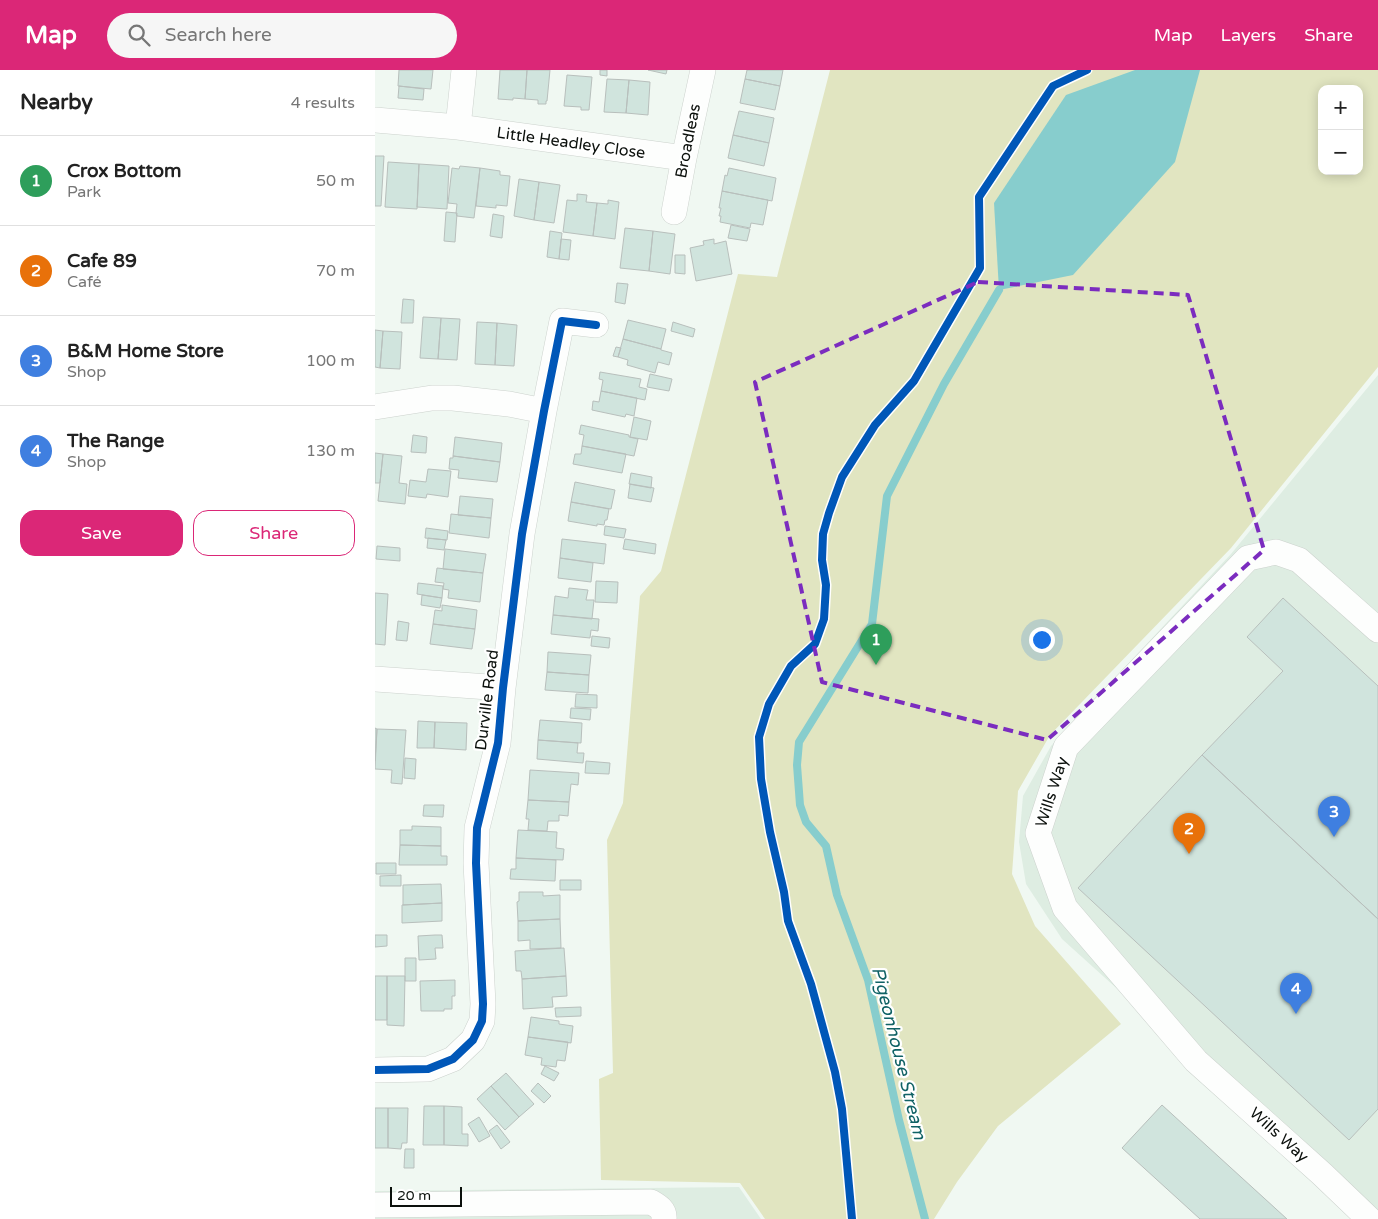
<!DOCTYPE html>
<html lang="en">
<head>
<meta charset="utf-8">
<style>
	:root { --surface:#fff; --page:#f6f6f6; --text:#222; --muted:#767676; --line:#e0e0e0; --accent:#db2777 }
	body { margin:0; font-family:"Varela Round",sans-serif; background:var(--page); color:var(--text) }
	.controls { position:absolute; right:15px; top:15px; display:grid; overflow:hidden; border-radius:10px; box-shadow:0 2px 12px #0003 }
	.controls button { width:45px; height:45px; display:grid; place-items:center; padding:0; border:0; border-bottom:1px solid var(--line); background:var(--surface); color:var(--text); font:25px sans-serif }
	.scale { position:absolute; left:15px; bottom:12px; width:72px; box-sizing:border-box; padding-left:5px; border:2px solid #0b100c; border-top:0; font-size:14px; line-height:18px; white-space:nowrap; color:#0b100c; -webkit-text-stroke:4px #fff; paint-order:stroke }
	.you { position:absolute; left:666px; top:569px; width:18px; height:18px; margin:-12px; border:4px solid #fff; border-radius:50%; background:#1a73e8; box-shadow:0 0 0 8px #1a73e833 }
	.badge { display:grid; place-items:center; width:32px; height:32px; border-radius:50%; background:var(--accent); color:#fff; font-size:16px; font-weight:700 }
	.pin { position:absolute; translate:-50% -41px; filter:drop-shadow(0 1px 2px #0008) }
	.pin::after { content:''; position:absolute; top:26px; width:18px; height:15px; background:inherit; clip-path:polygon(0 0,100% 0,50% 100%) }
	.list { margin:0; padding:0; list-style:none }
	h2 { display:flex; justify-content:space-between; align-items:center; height:65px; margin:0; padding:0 20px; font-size:21px }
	h2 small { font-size:16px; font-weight:400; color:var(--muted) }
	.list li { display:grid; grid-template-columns:32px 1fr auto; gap:15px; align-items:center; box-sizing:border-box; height:90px; padding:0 20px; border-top:1px solid var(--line) }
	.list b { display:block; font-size:19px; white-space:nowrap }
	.list p { margin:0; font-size:16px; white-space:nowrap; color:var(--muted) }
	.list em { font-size:16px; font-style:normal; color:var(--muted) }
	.actions { display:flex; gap:10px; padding:15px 20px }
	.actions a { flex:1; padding:11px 0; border:1px solid var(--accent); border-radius:15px; text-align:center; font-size:18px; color:var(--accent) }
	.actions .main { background:var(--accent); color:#fff }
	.icon { flex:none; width:28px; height:28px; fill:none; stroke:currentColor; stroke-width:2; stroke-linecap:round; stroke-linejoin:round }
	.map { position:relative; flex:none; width:1003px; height:1149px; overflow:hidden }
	header { display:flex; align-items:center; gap:30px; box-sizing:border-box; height:70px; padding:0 25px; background:var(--accent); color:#fff }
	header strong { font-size:24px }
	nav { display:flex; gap:28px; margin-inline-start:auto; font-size:18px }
	.search { width:350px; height:45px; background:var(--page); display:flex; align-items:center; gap:12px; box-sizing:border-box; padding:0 18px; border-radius:28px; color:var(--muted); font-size:19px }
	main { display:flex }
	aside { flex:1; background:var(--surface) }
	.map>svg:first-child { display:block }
	.built { fill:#deede2 }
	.green { fill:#e1e5c1; fill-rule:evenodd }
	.water { fill:#87cdcd }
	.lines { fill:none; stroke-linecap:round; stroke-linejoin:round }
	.stream { stroke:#87cdcd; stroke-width:8 }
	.building { fill:#d0e4dd; stroke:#b8bfbc }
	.minor-casing { stroke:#ccd2cd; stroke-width:26 }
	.minor { stroke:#fdfefd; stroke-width:25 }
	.cycleway-casing { stroke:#fff; stroke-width:11 }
	.cycleway { stroke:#0057b8; stroke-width:8 }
	.marked { fill:none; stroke:#7b2cbf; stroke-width:4; stroke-dasharray:10 6; stroke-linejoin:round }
	.labels { text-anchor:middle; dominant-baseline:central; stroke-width:4.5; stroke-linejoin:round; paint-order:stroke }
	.street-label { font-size:16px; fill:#0b100c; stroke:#fff }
	.water-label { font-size:18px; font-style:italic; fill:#106265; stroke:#fff }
</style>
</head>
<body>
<header>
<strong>Map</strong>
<div class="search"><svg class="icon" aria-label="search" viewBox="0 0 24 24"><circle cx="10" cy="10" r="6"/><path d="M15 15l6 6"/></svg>Search here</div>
<nav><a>Map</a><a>Layers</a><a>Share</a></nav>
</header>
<main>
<aside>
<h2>Nearby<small>4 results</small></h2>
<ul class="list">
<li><span class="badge" style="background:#2e9e5b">1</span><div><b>Crox Bottom</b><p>Park</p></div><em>50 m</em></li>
<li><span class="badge" style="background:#e8710a">2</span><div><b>Cafe 89</b><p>Café</p></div><em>70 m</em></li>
<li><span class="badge" style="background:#3f7fe0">3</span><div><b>B&amp;M Home Store</b><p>Shop</p></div><em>100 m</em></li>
<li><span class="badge" style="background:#3f7fe0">4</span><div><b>The Range</b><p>Shop</p></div><em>130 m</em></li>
</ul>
<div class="actions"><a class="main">Save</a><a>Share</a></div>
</aside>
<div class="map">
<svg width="1003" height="1149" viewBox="0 0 1003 1149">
	<rect width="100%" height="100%" fill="#f0f8f2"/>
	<path class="built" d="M1003,305v844h-6l-310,-280 -36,-55 -7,-42 4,-46 28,-50 180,-192z
		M364,1117l22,32h-386v-28z"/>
	<path class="green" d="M455,0h548v297l-147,181 -181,187 -32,56 -6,83 23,52 86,98 -123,102 -41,56 -23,37h-169l-25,-36 -139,-3 -2,-101 14,-6 -6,-233 16,-37 17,-207 21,-25 77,-297 39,3zM947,19h37v82h-37z"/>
	<path class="water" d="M760,0h65l-25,92 -102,113 -74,15 -5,-87 72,-108z"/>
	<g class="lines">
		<path class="stream" d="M550,1149l-26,-99 -31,-140 -31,-85 -11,-49 -20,-24 -6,-17 -3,-40 2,-23 73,-118 15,-128 57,-112 55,-94"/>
	</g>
	<path class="building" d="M24,0h34l-2,19 -33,-3z
		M125,0h27l-2,29 -12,-1v2l-15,-1z
		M152,0h23l-3,31h-1v3h-8v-4l-13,-1z
		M225,0h7v6l-7,-1z
		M273,0h19l-1,4z
		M372,0h36l-3,16 -35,-7z
		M192,5l25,2 -3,33h-8v-3l-17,-1z
		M232,9l22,1 -3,33 -22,-1z
		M370,9l35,7 -5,24 -35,-7z
		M254,10l21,2 -2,33 -22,-2z
		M24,16l25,3 -1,11 -25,-2z
		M364,41l35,7 -5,25 -36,-8z
		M358,65l36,8 -5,23 -36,-8z
		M0,86h9l-3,50h-6z
		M13,92l31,2 -2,45 -32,-2z
		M44,94l30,2 -2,43 -30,-2z
		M85,96l20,2 -6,50 -17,-2 -1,-3 1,-9 -9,-1 4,-35 7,1z
		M105,98l20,3v4l10,1 -3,30 -11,-1v3l-20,-2z
		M354,98l47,10 -4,23 -50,-10 3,-16 2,1z
		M144,109l20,3 -5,38 -20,-4z
		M164,112l21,3 -6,38 -20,-3z
		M347,121l46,9 -5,25 -12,-2 -1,5 -30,-6 1,-6h-2l2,-8h-2z
		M202,124l10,1 -1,7 11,1 -4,33 -30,-4 4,-32 10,1z
		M233,130l11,2 -4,37 -22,-3 4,-33 11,1z
		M71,142l11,1 -2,29 -11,-1z
		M118,144l11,2 -2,22 -12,-2z
		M356,155l19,4 -3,12 -19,-3z
		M250,158l28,3 -4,40 -29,-3z
		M175,161l12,2 -3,26 -12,-2z
		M278,161l22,3 -5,40 -21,-3z
		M186,169l10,1 -2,20 -10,-1z
		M339,169v5l12,-3 6,33 -36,7 -6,-33 14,-3 -1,-4z
		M300,185h10v19l-10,-1z
		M242,213l11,1 -3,20 -10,-2z
		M28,229l11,1 -1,23h-12z
		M48,247l18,1 -3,41 -18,-1z
		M66,248l19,1 -3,41 -19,-1z
		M253,250l38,9 -5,20 -38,-10z
		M102,252l20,1 -2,42 -20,-1z
		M298,252l22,7 -2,8 -22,-6z
		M122,253l20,2 -3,41 -19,-1z
		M0,260l8,1 -3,37 -5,-1z
		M8,261l19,1 -2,37 -20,-1z
		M248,269l38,10v1l11,3 -3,12 -11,-3 -3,11 -28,-8 1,-5 -10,-3z
		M241,277l5,1 -3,9 -5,-1z
		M225,302l41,7 -2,8 8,2 -2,11 -44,-9 2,-11 -4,-1z
		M275,304l22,5 -3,12 -22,-4z
		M226,321l36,7 -3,18 -8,-2 -1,3 -33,-7 1,-9 6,1z
		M259,347l17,4 -4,19 -17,-3z
		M206,355l48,10v2l9,2 -4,17 -52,-10 2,-11 -5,-1z
		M38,365l14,2 -1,16 -15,-1z
		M80,367l47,6 -2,19 -47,-6z
		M207,376l44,8 -4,19 -49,-9 2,-10h6z
		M0,383l8,1 -3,29h-5z
		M8,384l19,2 -3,27 8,1 -2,20 -27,-3z
		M78,386l47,6 -3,20 -39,-4 1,-8 -10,-1 1,-11h3z
		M53,399l23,2 -3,26 -21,-3 -1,4 -18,-2 2,-16 16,2z
		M256,403l21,4 -1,11 -22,-4z
		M200,412l40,8 -4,19 -40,-7z
		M255,414l24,4 -3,14 -23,-4z
		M85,426l33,3 -2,19 -33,-3z
		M196,432l38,7 -2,11h-2l-1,5 -7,-1v2l-29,-5z
		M76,444l40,4 -2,20 -40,-5z
		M230,456l21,3 -2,9 -20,-3z
		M51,458l22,3 -1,9 -22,-2z
		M53,468l18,2 -2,10 -17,-2z
		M187,469l44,5 -2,20 -44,-6z
		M250,469l31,5 -1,10 -32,-5z
		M2,476l23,2v13l-24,-2z
		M70,479l41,5 -3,19 -40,-4z
		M185,488l33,5 -2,19 -33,-4z
		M62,498l46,5 -3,29 -32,-4 1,-8 -6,-1 1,-6 -9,-1z
		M221,511l22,1 -1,21 -22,-1z
		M43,513l25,3 -1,12 -25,-4z
		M194,518l19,2 -2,10h8l-2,19 -39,-4 2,-19 13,2z
		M0,523l13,1 -3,51 -10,-1z
		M47,525l20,3 -2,10 -19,-3z
		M908,528l95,88v233l-176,-164 81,-84 -36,-34z
		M67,535l35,5 -2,19 -42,-5 2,-14 7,1z
		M178,545l46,4 -1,12 -7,-1 -1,8 -39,-4z
		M23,551l11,2 -2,18 -11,-1z
		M58,554l42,5 -3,20 -42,-5z
		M217,566l18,2 -1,10 -18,-2z
		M173,582l43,3 -2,20 -42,-3z
		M172,602l42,3 -1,18 -43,-3z
		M201,624l21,1v13l-22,-1z
		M196,638l20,1 -1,11 -20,-2z
		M165,650l42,3 -1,20 -43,-3z
		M43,651l17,1 -1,26h-17z
		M60,652l32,1 -1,27 -32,-2z
		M0,658l2,1 -2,32z
		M2,659l29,1 -4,54 -11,-1 1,-13 -17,-1z
		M163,670l40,3 -1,10h7l-1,10 -46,-4z
		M827,685l176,164v190l-29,31 -271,-252z
		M30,688l11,1 -1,20 -11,-1z
		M211,691l24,2 -1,11 -24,-1z
		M155,700l49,3 -1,12 -7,-1 -2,18 -41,-2z
		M153,730l41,2 -1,14 -9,-1v6h-11l-1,10 -19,-1 1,-11h-3z
		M49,735h20l-1,12 -20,-1z
		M37,756l29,1v19l-41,-1v-15h12z
		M143,760l39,2 -1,16 8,1 -1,11 -47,-2z
		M25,775l41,1v10h6v9h-48z
		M141,788l40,2 -1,21 -45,-2 1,-10h5z
		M1,793h20v11h-20z
		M26,805v11h-21v-10z
		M185,810h21v10h-21z
		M66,814l1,19 -39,2v-20z
		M144,822h24v4l17,-1v24l-42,2 -1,-19 2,-1z
		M67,833v18l-40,2v-18z
		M185,849l1,29 -31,1v-9l-12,1v-20z
		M0,865h12v11l-12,1z
		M60,865h7l1,13h-8l1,11 -17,1 -1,-24z
		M189,878l2,28 -44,3 -1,-8h-5l-1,-20z
		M30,888h11v23h-11z
		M0,906h12v44h-12z
		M12,906h18l-1,50 -17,-1z
		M191,906l1,20 -15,1 1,10 -30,2 -1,-30z
		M80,910v16h-3v13h-8v2h-23l-1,-30z
		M206,937v9l-25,1 -1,-9z
		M156,947l28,4v3l14,2 -2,17 -43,-6z
		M153,967l40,5 -3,19 -8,-1 -1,7 -15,-2 1,-7 -17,-3z
		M170,996l14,7 -5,8 -13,-7z
		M131,1003l28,31 -15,13 -28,-31z
		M163,1013l13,13 -7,7 -13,-12z
		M116,1016l28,31 -14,13 -28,-31z
		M787,1035l125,114h-87l-78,-71z
		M49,1036h20v39h-21z
		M69,1036l18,1v27h6v12l-24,-1z
		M0,1038h13v40h-13z
		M13,1038h20l-1,35h-5l-1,6 -13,-1z
		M104,1047l11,19 -11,6 -11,-18z
		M122,1055l13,17 -9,7 -12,-18z
		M30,1079h9v19h-10z"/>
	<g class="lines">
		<g class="minor-casing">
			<path id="minor" d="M0,50l83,7 226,31
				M83,57l6,-57
				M299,142l10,-54 19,-88
				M0,337l57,-9h21l56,6 35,7
				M0,609l128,9
				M0,1000l53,-1 25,-10 20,-19 9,-19 1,-17 -7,-141 1,-35 21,-85 5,-55 19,-154 22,-123 18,-90 34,4
				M0,1135l276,-3c7,4 14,8 13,17
				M994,1149l-47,-45 -126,-113 -131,-153 -27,-75 28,-86 182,-189 28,-6 23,8 79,70"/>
		</g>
		<use href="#minor" class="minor"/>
		<g class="cycleway-casing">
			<path id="cycleway" d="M0,1000l53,-1 25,-10 20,-19 9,-19 1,-17 -7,-141 1,-35 21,-85 5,-55 19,-154 22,-123 18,-90 34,4
				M477,1149l-10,-110 -7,-37 -24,-88 -23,-63 -4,-29 -14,-60 -9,-53 -2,-42 10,-33 22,-38 24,-22 9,-25 2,-34 -4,-25 1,-26 6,-21 13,-36 33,-52 39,-44 66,-113 -1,-71 74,-111 34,-16"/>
		</g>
		<use href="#cycleway" class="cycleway"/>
	</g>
	<path class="marked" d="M603,212l210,13 76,255 -217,190 -225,-58 -67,-300z"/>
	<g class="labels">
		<g class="street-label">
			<text transform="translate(313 71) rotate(-79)">Broadleas</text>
			<text transform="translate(196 73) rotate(8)">Little Headley Close</text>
			<text transform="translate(112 630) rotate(-83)">Durville Road</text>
			<text transform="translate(677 722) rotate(-72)">Wills Way</text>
			<text transform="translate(904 1065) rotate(42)">Wills Way</text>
		</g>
		<g class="water-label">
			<text transform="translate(524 983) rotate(76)">Pigeonhouse Stream</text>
		</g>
	</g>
</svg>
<div class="controls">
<button>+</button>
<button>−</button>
</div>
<div class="scale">20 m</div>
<div class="you"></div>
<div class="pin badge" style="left:501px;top:595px;background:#2e9e5b">1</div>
<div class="pin badge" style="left:814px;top:784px;background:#e8710a">2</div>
<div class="pin badge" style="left:959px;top:767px;background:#3f7fe0">3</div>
<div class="pin badge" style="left:921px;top:944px;background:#3f7fe0">4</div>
</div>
</main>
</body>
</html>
